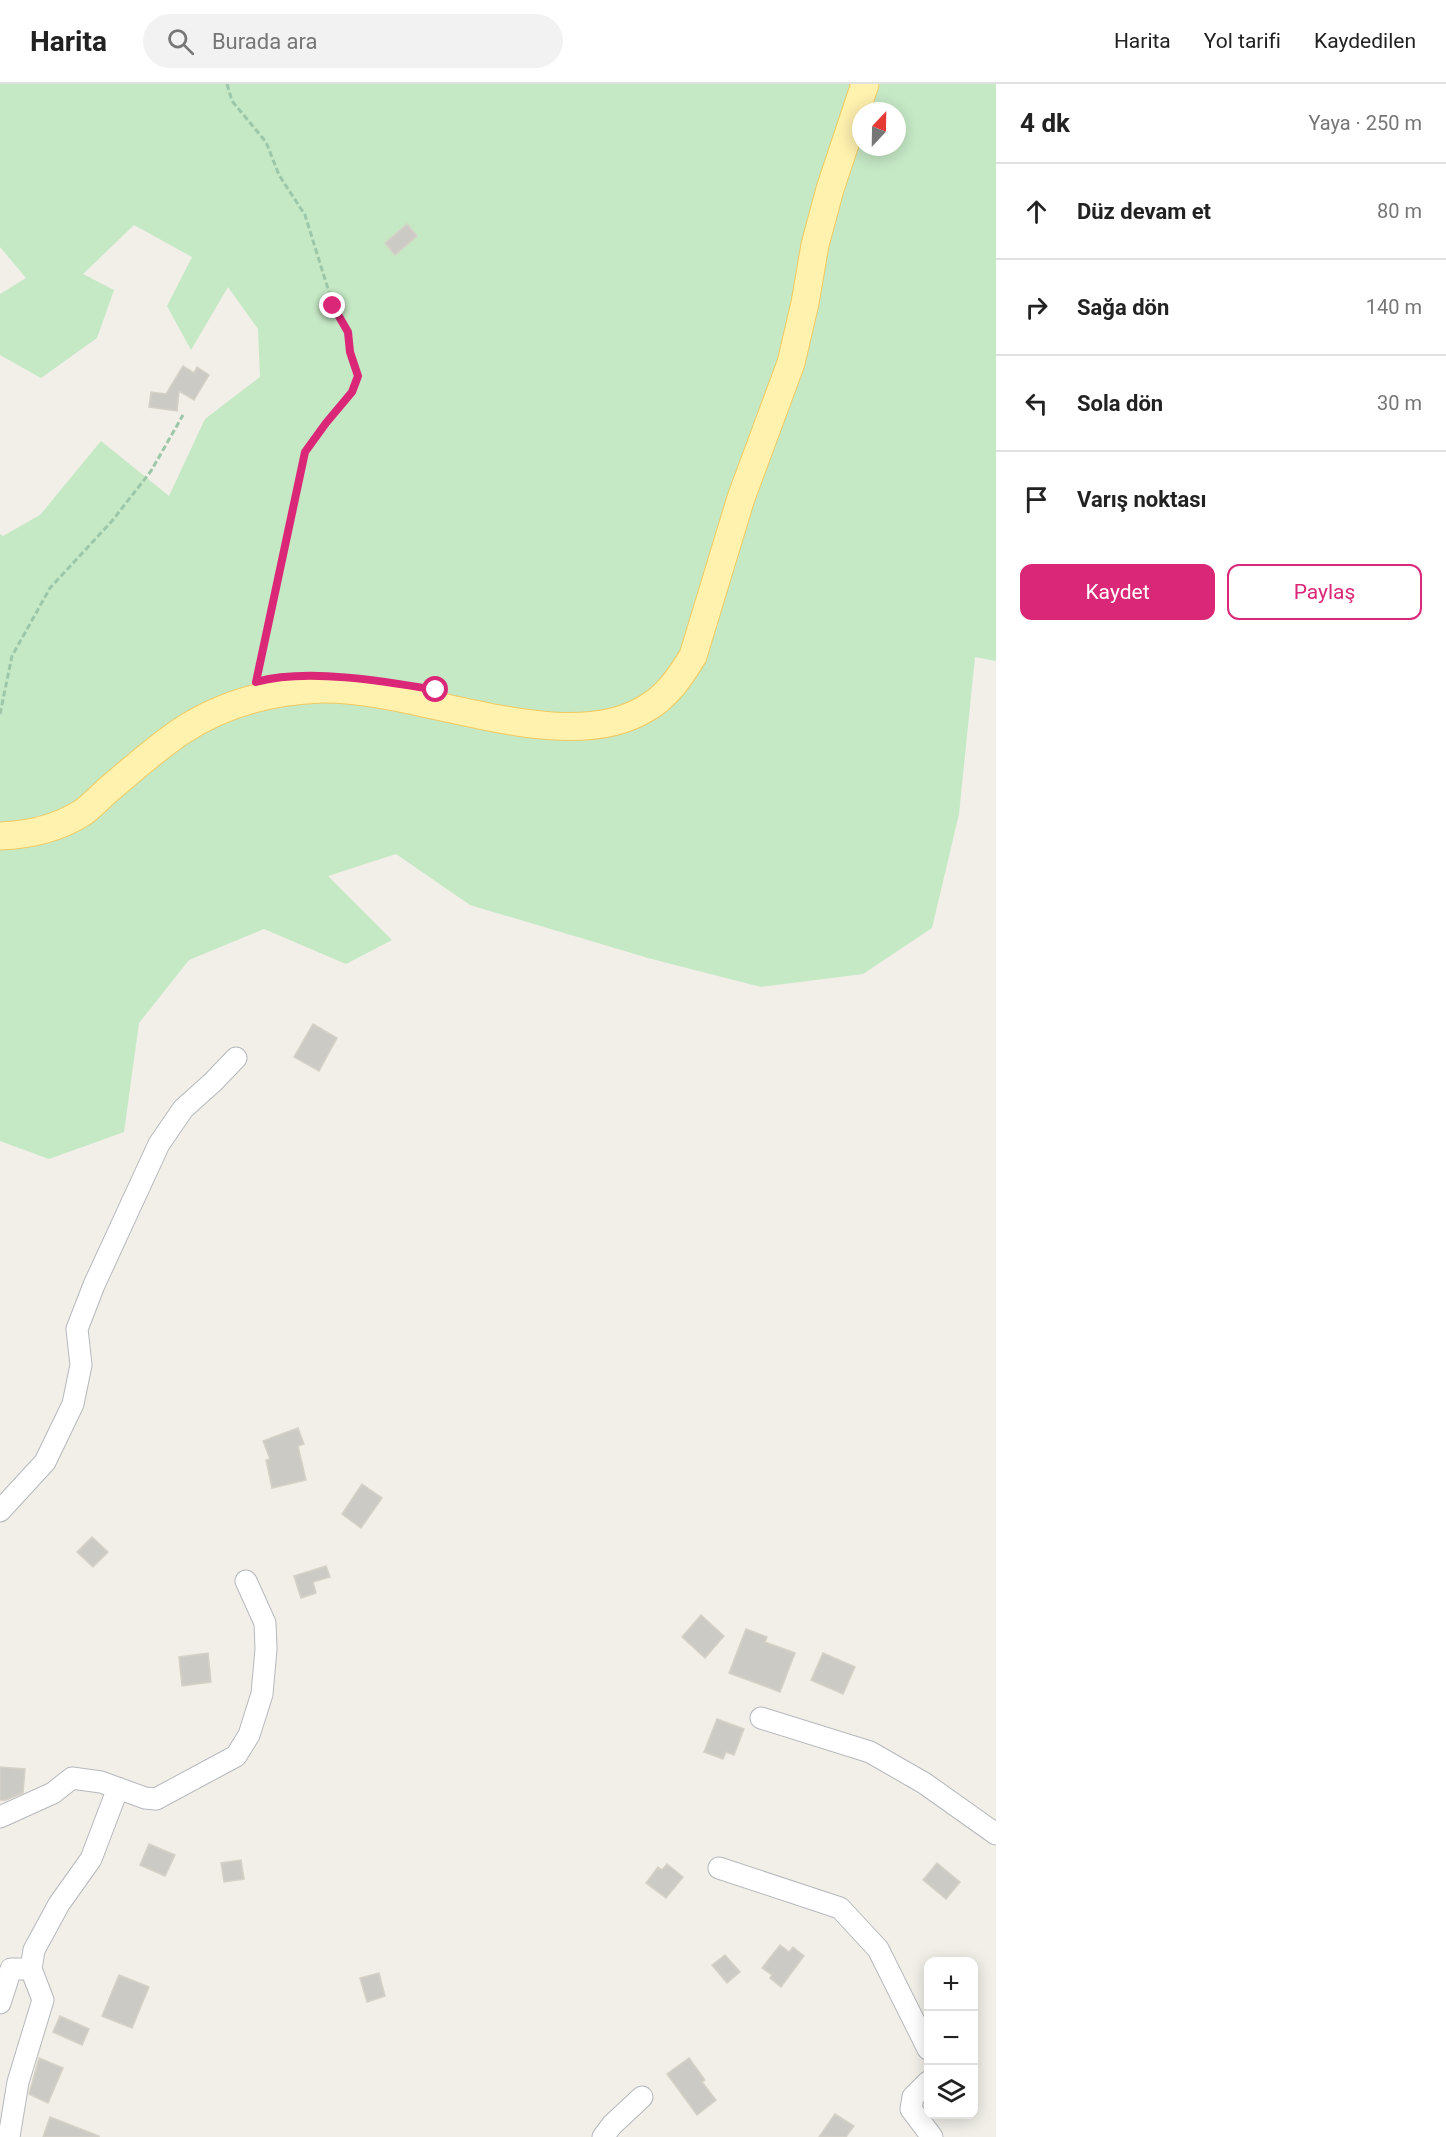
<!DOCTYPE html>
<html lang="tr">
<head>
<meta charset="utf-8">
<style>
	:root { --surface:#fff; --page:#f2f2f2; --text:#222; --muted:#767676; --line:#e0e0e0; --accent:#db2777 }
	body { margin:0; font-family:Roboto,sans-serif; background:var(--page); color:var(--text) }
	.controls { position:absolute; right:18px; bottom:18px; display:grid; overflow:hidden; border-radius:12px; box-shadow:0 3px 15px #0003 }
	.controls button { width:54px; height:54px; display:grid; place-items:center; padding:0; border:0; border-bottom:2px solid var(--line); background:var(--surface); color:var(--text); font:30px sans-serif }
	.compass { position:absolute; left:852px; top:18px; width:54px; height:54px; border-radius:50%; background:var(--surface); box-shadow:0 3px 15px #0003; rotate:22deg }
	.stop { position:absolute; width:18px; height:18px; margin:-14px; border:4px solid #db2777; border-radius:50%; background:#fff }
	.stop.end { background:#db2777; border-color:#fff; box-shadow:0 2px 6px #0008 }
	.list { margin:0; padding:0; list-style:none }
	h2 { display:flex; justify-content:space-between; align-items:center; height:78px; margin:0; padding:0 24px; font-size:26px }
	h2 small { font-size:20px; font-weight:400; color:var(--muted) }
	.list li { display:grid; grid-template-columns:39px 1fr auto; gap:18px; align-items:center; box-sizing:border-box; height:96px; padding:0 24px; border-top:2px solid var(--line) }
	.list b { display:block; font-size:22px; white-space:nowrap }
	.list em { font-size:20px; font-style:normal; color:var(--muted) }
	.actions { display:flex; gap:12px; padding:18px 24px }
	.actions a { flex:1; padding:14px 0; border:2px solid var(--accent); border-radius:12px; text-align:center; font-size:21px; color:var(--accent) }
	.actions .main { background:var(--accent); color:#fff }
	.icon { flex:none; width:33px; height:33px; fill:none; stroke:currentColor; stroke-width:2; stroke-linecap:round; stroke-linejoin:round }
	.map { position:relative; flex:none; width:996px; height:2053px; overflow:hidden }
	header { display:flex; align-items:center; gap:36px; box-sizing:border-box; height:84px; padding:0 30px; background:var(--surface); border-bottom:2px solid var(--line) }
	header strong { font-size:28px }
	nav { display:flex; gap:33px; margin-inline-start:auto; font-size:21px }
	.search { width:420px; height:54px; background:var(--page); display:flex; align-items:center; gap:15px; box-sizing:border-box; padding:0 21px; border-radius:33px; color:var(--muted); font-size:22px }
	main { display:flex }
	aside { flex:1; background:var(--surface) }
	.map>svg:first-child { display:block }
	.green { fill:#c5e8c5; fill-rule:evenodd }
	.building { fill:#cccac5; stroke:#d6d1c6; stroke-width:1.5 }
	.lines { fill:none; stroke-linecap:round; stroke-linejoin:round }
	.minor-casing { stroke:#b5b8bc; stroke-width:23 }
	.major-casing { stroke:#f2c960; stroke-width:29 }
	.path { stroke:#9cc7a9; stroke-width:3; stroke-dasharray:6 3; stroke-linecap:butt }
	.minor { stroke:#fff; stroke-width:21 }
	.major { stroke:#fff2af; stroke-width:27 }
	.route { stroke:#db2777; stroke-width:8 }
</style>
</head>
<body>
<header>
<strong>Harita</strong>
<div class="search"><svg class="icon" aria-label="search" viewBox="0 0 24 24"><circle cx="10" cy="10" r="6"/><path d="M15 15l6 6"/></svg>Burada ara</div>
<nav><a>Harita</a><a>Yol tarifi</a><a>Kaydedilen</a></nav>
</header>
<main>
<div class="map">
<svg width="996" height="2053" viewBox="0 0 996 2053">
	<rect width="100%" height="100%" fill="#f1efe8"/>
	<path class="green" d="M0,0h996v577l-21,-4 -16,157 -27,114 -69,46 -102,13 -113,-29 -178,-53 -74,-51 -68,22 64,64 -46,24 -82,-35 -75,31 -50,63 -15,109 -75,27 -49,-18v-607l3,2 37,-21 61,-74 68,55 36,-77 55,-42 -2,-48 -30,-42 -37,63 -24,-44 25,-49 -58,-32 -51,49 31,16 -17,48 -56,40 -41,-23v-61l26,-16 -26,-31zM861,27h36v36h-36z"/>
	<path class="building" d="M407,140l10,12 -22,19 -10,-12z
		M183,282l11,7 3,-6 12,8 -15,25 -15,-9 -2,20 -28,-4 2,-15 15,2z
		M313,940l24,14 -18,33 -25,-14z
		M298,1344l6,16 -6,2 8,34 -34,8 -6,-28 4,-1 -7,-18z
		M362,1400l20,14 -21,30 -19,-14z
		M92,1453l16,15 -15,15 -16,-15z
		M326,1482l4,11 -17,5 3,11 -15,5 -7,-22z
		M701,1531l23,21 -19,22 -23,-21z
		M746,1545l21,8 -2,5 30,11 -15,39 -51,-19z
		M208,1569l3,29 -29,4 -3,-29z
		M823,1569l32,14 -12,27 -32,-14z
		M717,1635l27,10 -10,26 -8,-3 -3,7 -19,-7z
		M0,1683l25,2 -2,24 -17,7h-6z
		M149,1760l26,11 -10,21 -25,-11z
		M241,1776l3,19 -20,3 -3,-19z
		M937,1779l23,19 -14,17 -23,-19z
		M667,1780l16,13 -17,21 -20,-15 12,-16 4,3z
		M780,1861l9,7 4,-5 11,9 -23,31 -11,-9 2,-3 -10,-7z
		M725,1871l15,17 -13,11 -15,-18z
		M379,1889l6,23 -18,6 -7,-24z
		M119,1891l30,12 -17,41 -30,-12z
		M60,1932l29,13 -7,16 -29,-13z
		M39,1974l24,10 -15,35 -19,-9z
		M689,1974l16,22 -3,2 14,18 -19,15 -30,-41z
		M835,2030l19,12 -8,11h-27z
		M50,2033l49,19v1h-56z"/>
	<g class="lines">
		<g class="minor-casing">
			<path id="minor" d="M0,1427l45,-49 28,-58 8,-39 -4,-36 17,-44 65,-141 24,-35 30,-27 23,-24
				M761,1634l109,34 54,31 72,51
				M0,1733l53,-24 19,-15 29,4 44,16 11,1 80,-43 13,-21 13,-41 4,-45 -1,-26 -19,-42
				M719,1784l121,40 38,41 50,100
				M31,1885l3,-19 25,-46 32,-45 27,-71
				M0,1919l11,-34h20l12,31 -25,82 -9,55
				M928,1998l-15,15 -2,12 21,28
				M603,2053l9,-12 30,-28"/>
		</g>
		<g class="major-casing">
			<path id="major" d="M0,752c28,-1 58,-8 82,-23 10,-7 18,-16 27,-24 23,-19 46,-40 71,-57 42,-28 90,-41 141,-43 93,-3 242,70 324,20 22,-12 35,-32 48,-53l48,-158 50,-135 14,-60 10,-58 15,-56 35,-105"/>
		</g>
		<path class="path" d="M227,0l5,17 34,41 13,33 26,40 28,90 15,27 2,20 9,24 -7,16 -26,31 -21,29 -48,226
			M0,630l12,-58 38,-68 62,-67 39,-50 32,-56"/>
		<use href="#minor" class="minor"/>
		<use href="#major" class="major"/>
	</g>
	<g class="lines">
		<path class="route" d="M333,222l15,26 2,20 8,24 -6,16 -26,31 -21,29 -49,230c50,-14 128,-1 180,8"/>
	</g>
</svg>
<div class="controls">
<button>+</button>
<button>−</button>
<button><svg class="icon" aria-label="layers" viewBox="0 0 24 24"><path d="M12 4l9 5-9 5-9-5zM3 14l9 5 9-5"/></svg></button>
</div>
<svg class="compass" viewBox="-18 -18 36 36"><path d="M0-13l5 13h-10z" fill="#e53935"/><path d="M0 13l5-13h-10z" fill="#767676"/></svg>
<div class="stop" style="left:436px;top:606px"></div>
<div class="stop end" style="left:333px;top:222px"></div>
</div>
<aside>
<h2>4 dk<small>Yaya · 250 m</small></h2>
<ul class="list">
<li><svg class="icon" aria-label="ahead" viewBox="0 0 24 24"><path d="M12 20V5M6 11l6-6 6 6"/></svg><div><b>Düz devam et</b></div><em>80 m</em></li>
<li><svg class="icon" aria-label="right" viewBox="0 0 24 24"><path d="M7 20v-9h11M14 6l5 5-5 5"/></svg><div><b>Sağa dön</b></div><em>140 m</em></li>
<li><svg class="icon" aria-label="left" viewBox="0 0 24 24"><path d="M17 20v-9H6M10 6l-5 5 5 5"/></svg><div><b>Sola dön</b></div><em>30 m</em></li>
<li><svg class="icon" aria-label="arrive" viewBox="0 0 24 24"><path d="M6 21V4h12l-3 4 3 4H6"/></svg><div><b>Varış noktası</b></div></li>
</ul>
<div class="actions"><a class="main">Kaydet</a><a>Paylaş</a></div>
</aside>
</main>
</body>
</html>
